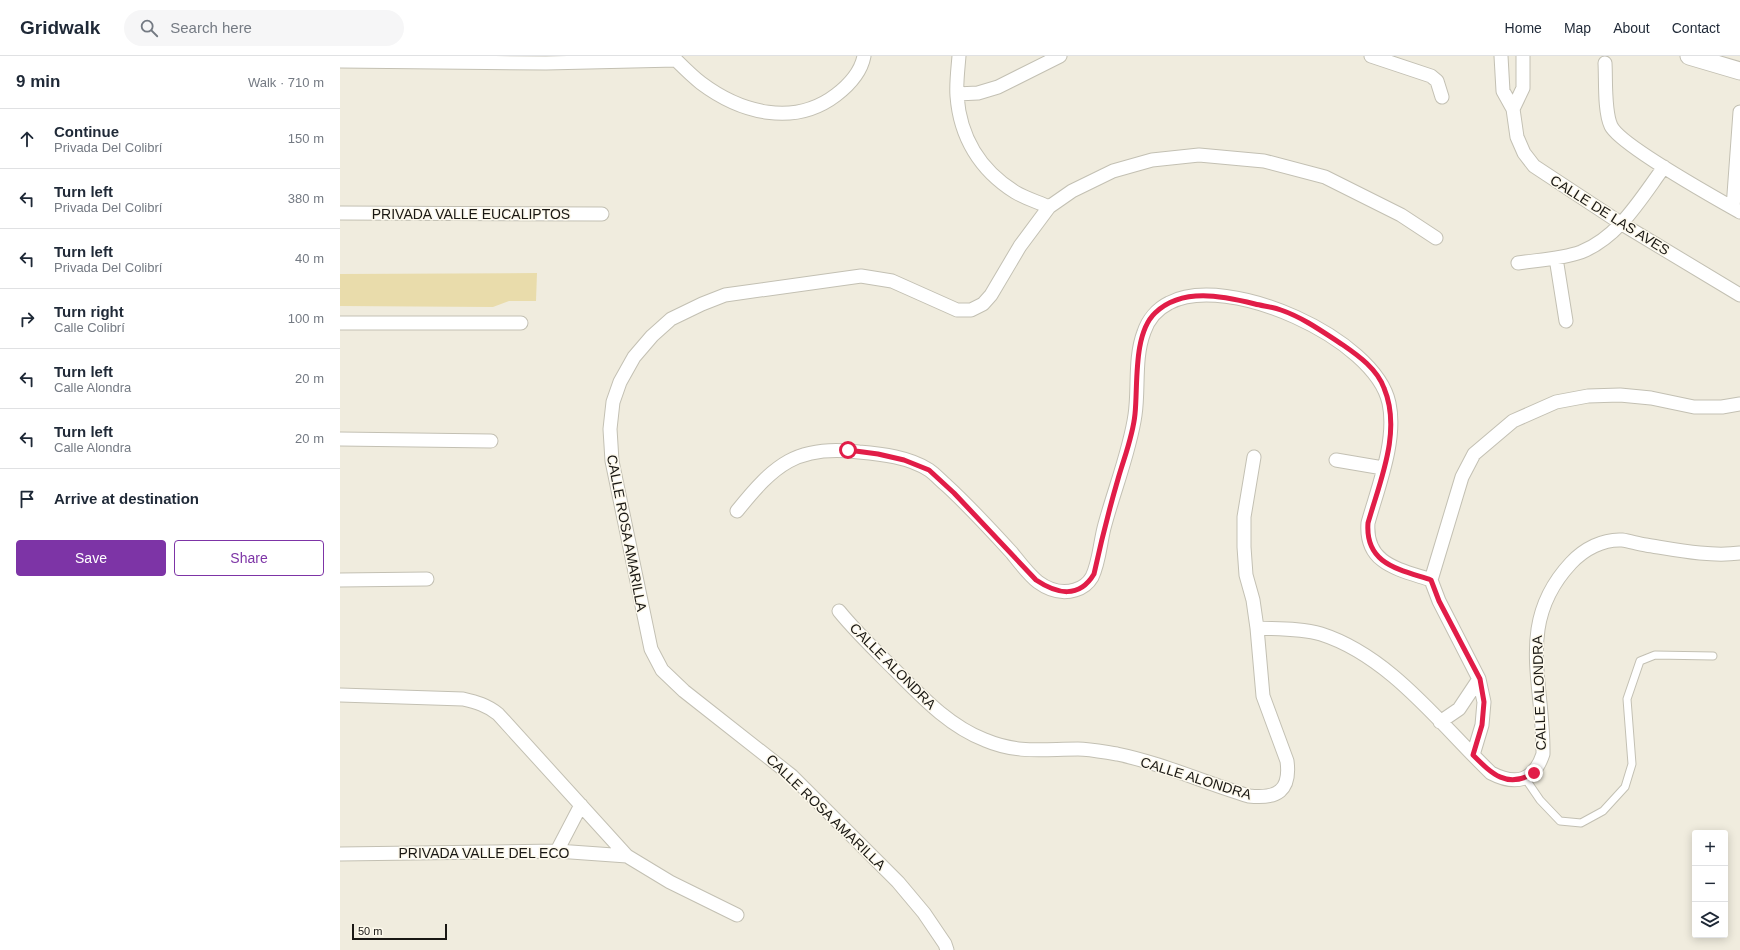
<!DOCTYPE html>
<html lang="en">
<head>
<meta charset="utf-8">
<style>
	:root { --surface:#fff; --page:#f6f6f7; --text:#1f2937; --muted:#747a83; --line:#e0e1e3; --accent:#7d34a6 }
	body { margin:0; font-family:Arial,sans-serif; background:var(--page); color:var(--text) }
	.controls { position:absolute; right:12px; bottom:12px; display:grid; overflow:hidden; border-radius:4px; box-shadow:0 2px 10px #0003 }
	.controls button { width:36px; height:36px; display:grid; place-items:center; padding:0; border:0; border-bottom:1px solid var(--line); background:var(--surface); color:var(--text); font:20px sans-serif }
	.scale { position:absolute; left:12px; bottom:10px; width:95px; box-sizing:border-box; padding-left:4px; border:2px solid #191713; border-top:0; font-size:11px; line-height:14px; white-space:nowrap; color:#191713; -webkit-text-stroke:3px #fdf9ec; paint-order:stroke }
	.stop { position:absolute; width:12px; height:12px; margin:-9px; border:3px solid #e11d48; border-radius:50%; background:#fff }
	.stop.end { background:#e11d48; border-color:#fff; box-shadow:0 1px 4px #0008 }
	.list { margin:0; padding:0; list-style:none }
	h2 { display:flex; justify-content:space-between; align-items:center; height:52px; margin:0; padding:0 16px; font-size:17px }
	h2 small { font-size:13px; font-weight:400; color:var(--muted) }
	.list li { display:grid; grid-template-columns:26px 1fr auto; gap:12px; align-items:center; box-sizing:border-box; height:60px; padding:0 16px; border-top:1px solid var(--line) }
	.list b { display:block; font-size:15px; white-space:nowrap }
	.list p { margin:0; font-size:13px; white-space:nowrap; color:var(--muted) }
	.list em { font-size:13px; font-style:normal; color:var(--muted) }
	.actions { display:flex; gap:8px; padding:12px 16px }
	.actions a { flex:1; padding:9px 0; border:1px solid var(--accent); border-radius:4px; text-align:center; font-size:14px; color:var(--accent) }
	.actions .main { background:var(--accent); color:#fff }
	.icon { flex:none; width:22px; height:22px; fill:none; stroke:currentColor; stroke-width:2; stroke-linecap:round; stroke-linejoin:round }
	.map { position:relative; flex:none; width:1400px; height:894px; overflow:hidden }
	header { display:flex; align-items:center; gap:24px; box-sizing:border-box; height:56px; padding:0 20px; background:var(--surface); border-bottom:1px solid var(--line) }
	header strong { font-size:19px }
	nav { display:flex; gap:22px; margin-inline-start:auto; font-size:14px }
	.search { width:280px; height:36px; background:var(--page); display:flex; align-items:center; gap:10px; box-sizing:border-box; padding:0 14px; border-radius:22px; color:var(--muted); font-size:15px }
	main { display:flex }
	aside { flex:1; background:var(--surface) }
	.map>svg:first-child { display:block }
	.green { fill:#e9dcab }
	.lines { fill:none; stroke-linecap:round; stroke-linejoin:round }
	.service-casing { stroke:#c3c0b3; stroke-width:9 }
	.minor-casing { stroke:#c3c0b3; stroke-width:15 }
	.tertiary-casing { stroke:#c3c0b3; stroke-width:19 }
	.service { stroke:#fff; stroke-width:7 }
	.minor { stroke:#fff; stroke-width:13 }
	.tertiary { stroke:#fff; stroke-width:17 }
	.route { stroke:#e11d48; stroke-width:5 }
	.labels { text-anchor:middle; dominant-baseline:central; stroke-width:3; stroke-linejoin:round; paint-order:stroke }
	.street-label { font-size:14px; fill:#191713; stroke:#fdf9ec }
</style>
</head>
<body>
<header>
<strong>Gridwalk</strong>
<div class="search"><svg class="icon" aria-label="search" viewBox="0 0 24 24"><circle cx="10" cy="10" r="6"/><path d="M15 15l6 6"/></svg>Search here</div>
<nav><a>Home</a><a>Map</a><a>About</a><a>Contact</a></nav>
</header>
<main>
<aside>
<h2>9 min<small>Walk · 710 m</small></h2>
<ul class="list">
<li><svg class="icon" aria-label="ahead" viewBox="0 0 24 24"><path d="M12 20V5M6 11l6-6 6 6"/></svg><div><b>Continue</b><p>Privada Del Colibrí</p></div><em>150 m</em></li>
<li><svg class="icon" aria-label="left" viewBox="0 0 24 24"><path d="M17 20v-9H6M10 6l-5 5 5 5"/></svg><div><b>Turn left</b><p>Privada Del Colibrí</p></div><em>380 m</em></li>
<li><svg class="icon" aria-label="left" viewBox="0 0 24 24"><path d="M17 20v-9H6M10 6l-5 5 5 5"/></svg><div><b>Turn left</b><p>Privada Del Colibrí</p></div><em>40 m</em></li>
<li><svg class="icon" aria-label="right" viewBox="0 0 24 24"><path d="M7 20v-9h11M14 6l5 5-5 5"/></svg><div><b>Turn right</b><p>Calle Colibrí</p></div><em>100 m</em></li>
<li><svg class="icon" aria-label="left" viewBox="0 0 24 24"><path d="M17 20v-9H6M10 6l-5 5 5 5"/></svg><div><b>Turn left</b><p>Calle Alondra</p></div><em>20 m</em></li>
<li><svg class="icon" aria-label="left" viewBox="0 0 24 24"><path d="M17 20v-9H6M10 6l-5 5 5 5"/></svg><div><b>Turn left</b><p>Calle Alondra</p></div><em>20 m</em></li>
<li><svg class="icon" aria-label="arrive" viewBox="0 0 24 24"><path d="M6 21V4h12l-3 4 3 4H6"/></svg><div><b>Arrive at destination</b></div></li>
</ul>
<div class="actions"><a class="main">Save</a><a>Share</a></div>
</aside>
<div class="map">
<svg width="1400" height="894" viewBox="0 0 1400 894">
	<rect width="100%" height="100%" fill="#f0ecde"/>
	<path class="green" d="M197,217l-1,28h-27l-16,6 -153,-1v-32z"/>
	<g class="lines">
		<g class="service-casing">
			<path id="service" d="M1185,722l15,22 20,21 21,2 22,-12 22,-24 7,-23 -5,-65 13,-38 15,-6 58,1"/>
		</g>
		<g class="minor-casing">
			<path id="minor" d="M334,0l2,4c8,8 16,16 25,23 40,30 93,44 135,12 13,-10 25,-23 28,-39
				M619,0c-1,13 -3,27 -2,40 3,41 23,74 58,96 10,6 23,10 34,15
				M1031,0l60,20 6,5 5,16
				M1161,0l2,35 10,18 4,28 7,16 10,13 88,58 118,71
				M0,5l206,2 130,-3
				M1265,7c1,17 -1,48 6,63 9,19 106,73 129,86
				M617,38l21,-1 20,-6 62,-31
				M1173,53l10,-21v-32
				M1393,152l7,-96
				M0,157l262,1
				M1216,202l10,63
				M1178,207c20,-3 44,-4 63,-11 38,-15 60,-54 83,-85
				M0,267h181
				M0,383l151,2
				M996,404l47,8
				M397,455c37,-46 60,-67 122,-59 23,2 50,5 70,18 6,4 11,10 17,15 23,21 45,45 66,68 8,10 16,21 26,29 11,8 24,12 37,8 7,-2 13,-6 17,-13 7,-14 8,-33 12,-49 9,-35 26,-77 31,-113 4,-26 -1,-57 9,-83 4,-12 13,-23 25,-29 58,-31 206,35 220,100 8,37 -11,84 -21,120 -3,41 30,46 63,57
				M0,524l87,-1
				M1091,524l31,-103 12,-23 39,-33 43,-19 32,-6 32,-1 31,3 43,9h28l18,-3
				M1091,524l8,21 40,78 5,23 -2,23 -9,30
				M499,555c17,21 37,40 56,59 27,27 54,56 90,70 33,14 59,9 93,9 12,0 26,3 39,5 45,9 88,29 132,42 28,3 42,-5 38,-35l-24,-65 -6,-68 -4,-28 -7,-25 -2,-28v-30l10,-60
				M917,572c21,1 44,0 64,6 69,22 119,90 170,139 25,13 43,8 52,-19 1,-72 -28,-131 28,-191 13,-14 32,-24 51,-23 8,1 16,4 24,5 31,5 64,12 94,8
				M0,639l123,4c13,3 24,6 35,15l129,142 43,26 67,33
				M1100,666l19,-13 20,-30
				M217,795l24,-46
				M0,798l217,-3 70,5
				M607,894l-2,-6 -21,-31 -26,-31 -106,-106 -108,-85 -22,-21 -11,-21 -39,-188 -2,-32 3,-27 7,-20 14,-25 18,-21 19,-17 31,-15 23,-9 136,-19 31,5 65,29h14l12,-6 8,-9 29,-49 29,-39 23,-16 41,-20 39,-11 47,-5 65,6 61,16 76,38 35,23"/>
		</g>
		<g class="tertiary-casing">
			<path id="tertiary" d="M1349,0l51,15"/>
		</g>
		<use href="#service" class="service"/>
		<use href="#minor" class="minor"/>
		<use href="#tertiary" class="tertiary"/>
	</g>
	<g class="lines">
		<path class="route" d="M508,394l30,4 26,6 25,10 25,23 82,87c21,14 43,19 58,-6 7,-32 15,-64 24,-95 6,-21 15,-43 17,-65 3,-29 -2,-80 20,-101 27,-26 68,-17 100,-9 8,2 18,3 26,6 23,8 42,22 62,35 16,11 34,24 41,43 18,43 -4,93 -16,135 -3,41 30,46 63,57l8,21 41,78 4,23 -2,23 -9,30c19,19 34,34 61,18"/>
	</g>
	<g class="labels">
		<g class="street-label">
			<text x="131" y="158">PRIVADA VALLE EUCALIPTOS</text>
			<text transform="translate(1270 159) rotate(32)">CALLE DE LAS AVES</text>
			<text transform="translate(287 477) rotate(79)">CALLE ROSA AMARILLA</text>
			<text transform="translate(553 610) rotate(45)">CALLE ALONDRA</text>
			<text transform="translate(1199 637) rotate(-92)">CALLE ALONDRA</text>
			<text transform="translate(856 722) rotate(17)">CALLE ALONDRA</text>
			<text transform="translate(486 756) rotate(44)">CALLE ROSA AMARILLA</text>
			<text x="144" y="797">PRIVADA VALLE DEL ECO</text>
		</g>
	</g>
</svg>
<div class="controls">
<button>+</button>
<button>−</button>
<button><svg class="icon" aria-label="layers" viewBox="0 0 24 24"><path d="M12 4l9 5-9 5-9-5zM3 14l9 5 9-5"/></svg></button>
</div>
<div class="scale">50 m</div>
<div class="stop" style="left:508px;top:394px"></div>
<div class="stop end" style="left:1194px;top:717px"></div>
</div>
</main>
</body>
</html>
